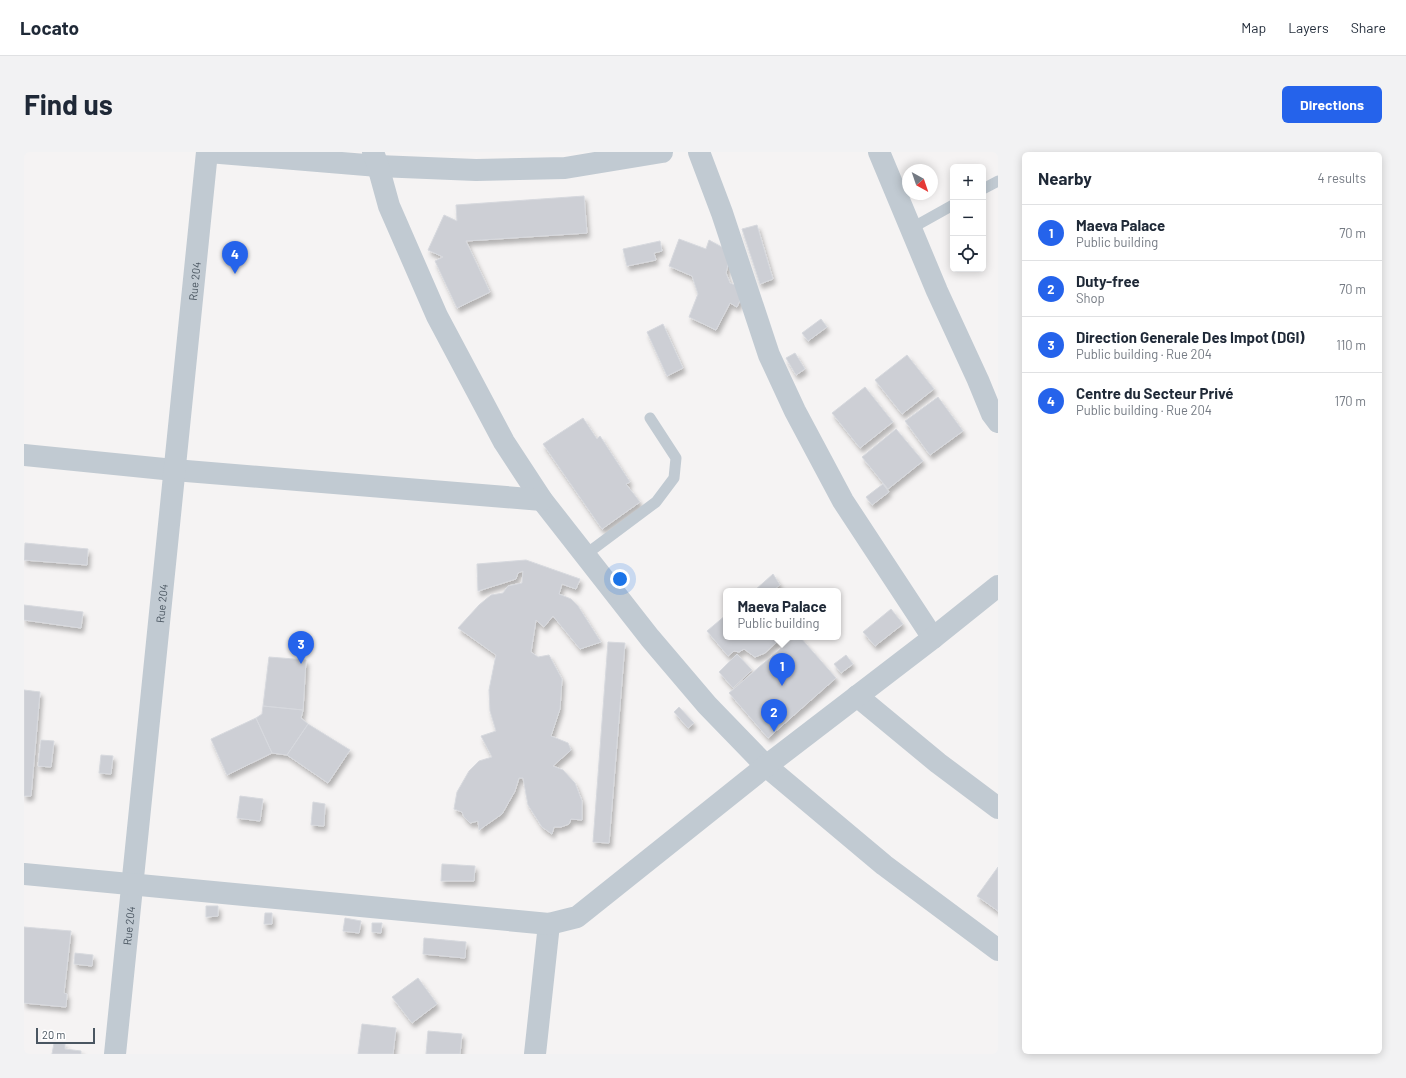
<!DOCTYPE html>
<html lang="en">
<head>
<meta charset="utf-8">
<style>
	:root { --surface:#fff; --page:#f2f2f3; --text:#1f2937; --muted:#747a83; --line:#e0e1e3; --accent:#2563eb }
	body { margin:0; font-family:Barlow,sans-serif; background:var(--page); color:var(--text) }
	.controls { position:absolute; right:12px; top:12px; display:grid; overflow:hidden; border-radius:6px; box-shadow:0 2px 10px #0003 }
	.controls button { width:36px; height:36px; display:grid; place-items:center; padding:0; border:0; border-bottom:1px solid var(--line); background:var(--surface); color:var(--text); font:20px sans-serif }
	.compass { position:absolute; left:878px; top:12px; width:36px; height:36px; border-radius:50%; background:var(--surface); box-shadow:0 2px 10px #0003; rotate:140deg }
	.scale { position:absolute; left:12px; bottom:10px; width:59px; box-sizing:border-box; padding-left:4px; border:2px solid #4a5661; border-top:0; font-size:11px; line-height:14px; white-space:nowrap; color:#4a5661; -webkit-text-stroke:3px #fff; paint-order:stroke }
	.you { position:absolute; left:596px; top:427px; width:14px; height:14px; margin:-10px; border:3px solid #fff; border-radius:50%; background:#1a73e8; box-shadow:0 0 0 6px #1a73e833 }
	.badge { display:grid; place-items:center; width:26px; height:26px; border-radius:50%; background:var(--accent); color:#fff; font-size:13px; font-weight:700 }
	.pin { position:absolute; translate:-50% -33px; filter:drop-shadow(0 1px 2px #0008) }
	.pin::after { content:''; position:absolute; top:21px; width:14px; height:12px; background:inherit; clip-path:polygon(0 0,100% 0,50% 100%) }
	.popup { position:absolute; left:699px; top:436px; width:118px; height:52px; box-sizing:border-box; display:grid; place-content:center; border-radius:6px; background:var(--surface); filter:drop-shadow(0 1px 3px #0005); font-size:13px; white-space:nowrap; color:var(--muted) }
	.popup b { font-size:15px; color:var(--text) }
	.popup::after { content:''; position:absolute; left:50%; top:100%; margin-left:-8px; border:8px solid transparent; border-top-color:var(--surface) }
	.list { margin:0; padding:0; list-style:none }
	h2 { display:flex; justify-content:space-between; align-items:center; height:52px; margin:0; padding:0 16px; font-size:17px }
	h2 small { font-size:13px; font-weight:400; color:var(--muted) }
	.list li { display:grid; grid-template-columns:26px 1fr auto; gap:12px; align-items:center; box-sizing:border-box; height:56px; padding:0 16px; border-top:1px solid var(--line) }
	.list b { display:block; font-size:15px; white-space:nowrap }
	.list p { margin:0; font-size:13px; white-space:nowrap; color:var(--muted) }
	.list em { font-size:13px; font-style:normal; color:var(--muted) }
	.icon { flex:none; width:22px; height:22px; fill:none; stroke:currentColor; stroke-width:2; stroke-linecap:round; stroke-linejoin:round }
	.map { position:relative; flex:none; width:974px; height:902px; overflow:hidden; border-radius:6px }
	header { display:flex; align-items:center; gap:24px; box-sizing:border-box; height:56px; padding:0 20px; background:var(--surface); border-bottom:1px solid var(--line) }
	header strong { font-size:19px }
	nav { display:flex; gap:22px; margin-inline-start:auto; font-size:14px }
	.intro { display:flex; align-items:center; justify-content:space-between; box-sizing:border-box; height:96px; padding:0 24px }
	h1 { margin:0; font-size:28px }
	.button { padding:10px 18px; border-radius:6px; background:var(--accent); color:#fff; font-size:14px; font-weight:700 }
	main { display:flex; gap:24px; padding:0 24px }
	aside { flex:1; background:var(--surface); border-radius:6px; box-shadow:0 2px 10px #0003 }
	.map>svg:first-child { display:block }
	.building { fill:#cdcfd5; stroke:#d7d9de; filter:url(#shadow) }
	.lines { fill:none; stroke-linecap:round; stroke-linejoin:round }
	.service { stroke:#c1cad2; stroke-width:11 }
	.minor { stroke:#c1cad2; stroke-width:22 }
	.tertiary { stroke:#c1cad2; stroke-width:22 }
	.labels { text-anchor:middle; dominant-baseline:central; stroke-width:3.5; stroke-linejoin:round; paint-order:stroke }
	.street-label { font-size:11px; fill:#4a5661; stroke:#fff }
</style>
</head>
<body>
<header>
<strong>Locato</strong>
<nav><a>Map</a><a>Layers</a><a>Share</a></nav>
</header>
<div class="intro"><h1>Find us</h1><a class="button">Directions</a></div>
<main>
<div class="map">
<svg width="974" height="902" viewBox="0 0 974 902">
	<defs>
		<filter id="shadow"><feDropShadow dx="2.5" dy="4.5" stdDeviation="2" flood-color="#0004"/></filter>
	</defs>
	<rect width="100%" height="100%" fill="#f5f3f3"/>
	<path class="building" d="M560,44l3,37 -121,8 24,51 -33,16 -22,-47 8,-4 -15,-7 16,-35 13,6 -1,-16z
		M733,73l16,54 -13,5 -18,-55z
		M655,87l27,10 3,-9 22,12 -5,21 4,10 15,6 -8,18 -7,-4 -14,27 -27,-13 9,-23 -6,-18 -23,-10z
		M636,89l2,10 -8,2 2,7 -29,6 -4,-17z
		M797,167l6,8 -19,14 -6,-8z
		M639,172l20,44 -16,8 -20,-44z
		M771,201l10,16 -9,6 -10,-17z
		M883,203l27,34 -32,25 -27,-34z
		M841,235l28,35 -33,26 -28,-35z
		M914,245l25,34 -33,24 -25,-34z
		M559,266l14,21 3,-3 30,46 -4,2 14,18 -38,27 -59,-85z
		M872,277l27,32 -35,28 -26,-32z
		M859,332l6,8 -17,13 -6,-8z
		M1,391l63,6 -1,16 -63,-5z
		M502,408l54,19 -4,10 -14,-5 -3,10 12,5 7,7 23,36 -21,7 -27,-33 -9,11 -8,-7 -5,32 7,5 11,-2 13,24 -2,30 -9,27 17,7 3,7 -18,16 10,4 12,13 7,18v19l-11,-1 -2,5 -8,3h-7l-2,7 -10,-7 -14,-22 -5,-27h-4l-4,13 -13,23 -23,16 -1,-9 -8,2 -6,-6 -2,-5 -8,-3 3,-17 12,-21 10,-10 13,-4 -11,-21 15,-5 -6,-20 -1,-21 7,-35 -38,-27 21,-23 12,-10 12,-2 5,-7 14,-3 1,-12 -5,2 -2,6 -38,12 -1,-27z
		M749,422l7,11 -8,6h-18z
		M0,453l59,7 -2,16 -57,-8z
		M867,457l12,15 -28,22 -12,-14z
		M702,463v22h56l-17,16 -10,4 -11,-8 -5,3 -5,-1 -6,5 -21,-25z
		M770,485h6l36,41 -68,60 -39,-45z
		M584,490l17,1 -16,200 -16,-1z
		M713,502l15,16 -19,18 -14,-16z
		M822,503l7,9 -12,9 -7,-9z
		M245,505l37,3 -3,50 -40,-4z
		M0,538l16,2 -9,104h-7z
		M239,554l40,4 -2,8 7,6 -21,31 -15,-2 -16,-35 6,-4z
		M655,555l15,16 -6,5 -14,-16z
		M232,566l16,35 -45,22 -16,-36z
		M284,572l42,26 -22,33 -41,-28z
		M17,588l13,1 -3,26 -13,-1z
		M77,603l12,1 -2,18 -12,-1z
		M216,644l23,3 -3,22 -23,-3z
		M289,650l12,2 -1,22 -13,-1z
		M418,712l33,2 -1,15h-33z
		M974,715v44l-21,-15z
		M182,754h12v10l-12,1z
		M241,761h7v11h-8z
		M321,766l16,3 -2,12 -16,-2z
		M348,771h10l-1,10 -9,-1z
		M0,775l47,4 -7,62 3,1 -1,13 -42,-4z
		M400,786l42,4 -1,16 -42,-4z
		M51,801l18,2 -1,11 -18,-2z
		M394,826l19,26 -25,19 -20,-26z
		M338,872l34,4 -3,26h-35z
		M404,879l34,3 -2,20h-34z
		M30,891l11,1v5l16,2v3h-29z"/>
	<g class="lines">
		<path class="service" d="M959,37l15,-8
			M886,77l43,-24
			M561,403l71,-53 18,-24 2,-20 -26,-40"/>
		<g class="minor">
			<path d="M184,0l170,14 98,4 89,-2 97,-16"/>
			<path d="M349,0l5,14 11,40 48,110 67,126 38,58 108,138 57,67 59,61 118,99 114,85"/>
			<path d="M675,0l23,61 47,142 26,56 48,90 90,137"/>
			<path d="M855,0l58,139 41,89 14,34 6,8"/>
			<path d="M0,303l150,15 368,30"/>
			<path d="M833,544l81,67 60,45"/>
			<path id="s1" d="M91,902l92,-902"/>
			<path d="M511,902l14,-130"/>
		</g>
		<path class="tertiary" d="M0,722l525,50 28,-7 189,-151 167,-128 65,-52"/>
	</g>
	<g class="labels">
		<g class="street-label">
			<text stroke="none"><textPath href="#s1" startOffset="777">Rue 204</textPath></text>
			<text stroke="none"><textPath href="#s1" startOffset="453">Rue 204</textPath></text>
			<text stroke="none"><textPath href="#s1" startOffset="129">Rue 204</textPath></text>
		</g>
	</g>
</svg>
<div class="controls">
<button>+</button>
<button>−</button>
<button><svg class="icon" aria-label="locate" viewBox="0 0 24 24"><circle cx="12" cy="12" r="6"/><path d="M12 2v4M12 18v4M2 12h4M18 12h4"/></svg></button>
</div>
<svg class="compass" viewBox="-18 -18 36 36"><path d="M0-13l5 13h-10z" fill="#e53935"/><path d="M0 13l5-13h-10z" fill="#747a83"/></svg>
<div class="scale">20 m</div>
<div class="you"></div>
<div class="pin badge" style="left:758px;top:534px">1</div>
<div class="popup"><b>Maeva Palace</b>Public building</div>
<div class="pin badge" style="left:750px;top:580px">2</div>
<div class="pin badge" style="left:277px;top:512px">3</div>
<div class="pin badge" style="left:211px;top:122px">4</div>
</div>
<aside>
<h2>Nearby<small>4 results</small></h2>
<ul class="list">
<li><span class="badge">1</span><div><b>Maeva Palace</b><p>Public building</p></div><em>70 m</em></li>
<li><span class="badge">2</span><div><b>Duty-free</b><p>Shop</p></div><em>70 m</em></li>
<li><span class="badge">3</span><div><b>Direction Generale Des Impot (DGI)</b><p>Public building · Rue 204</p></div><em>110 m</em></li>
<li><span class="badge">4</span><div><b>Centre du Secteur Privé</b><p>Public building · Rue 204</p></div><em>170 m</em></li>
</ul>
</aside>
</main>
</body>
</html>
